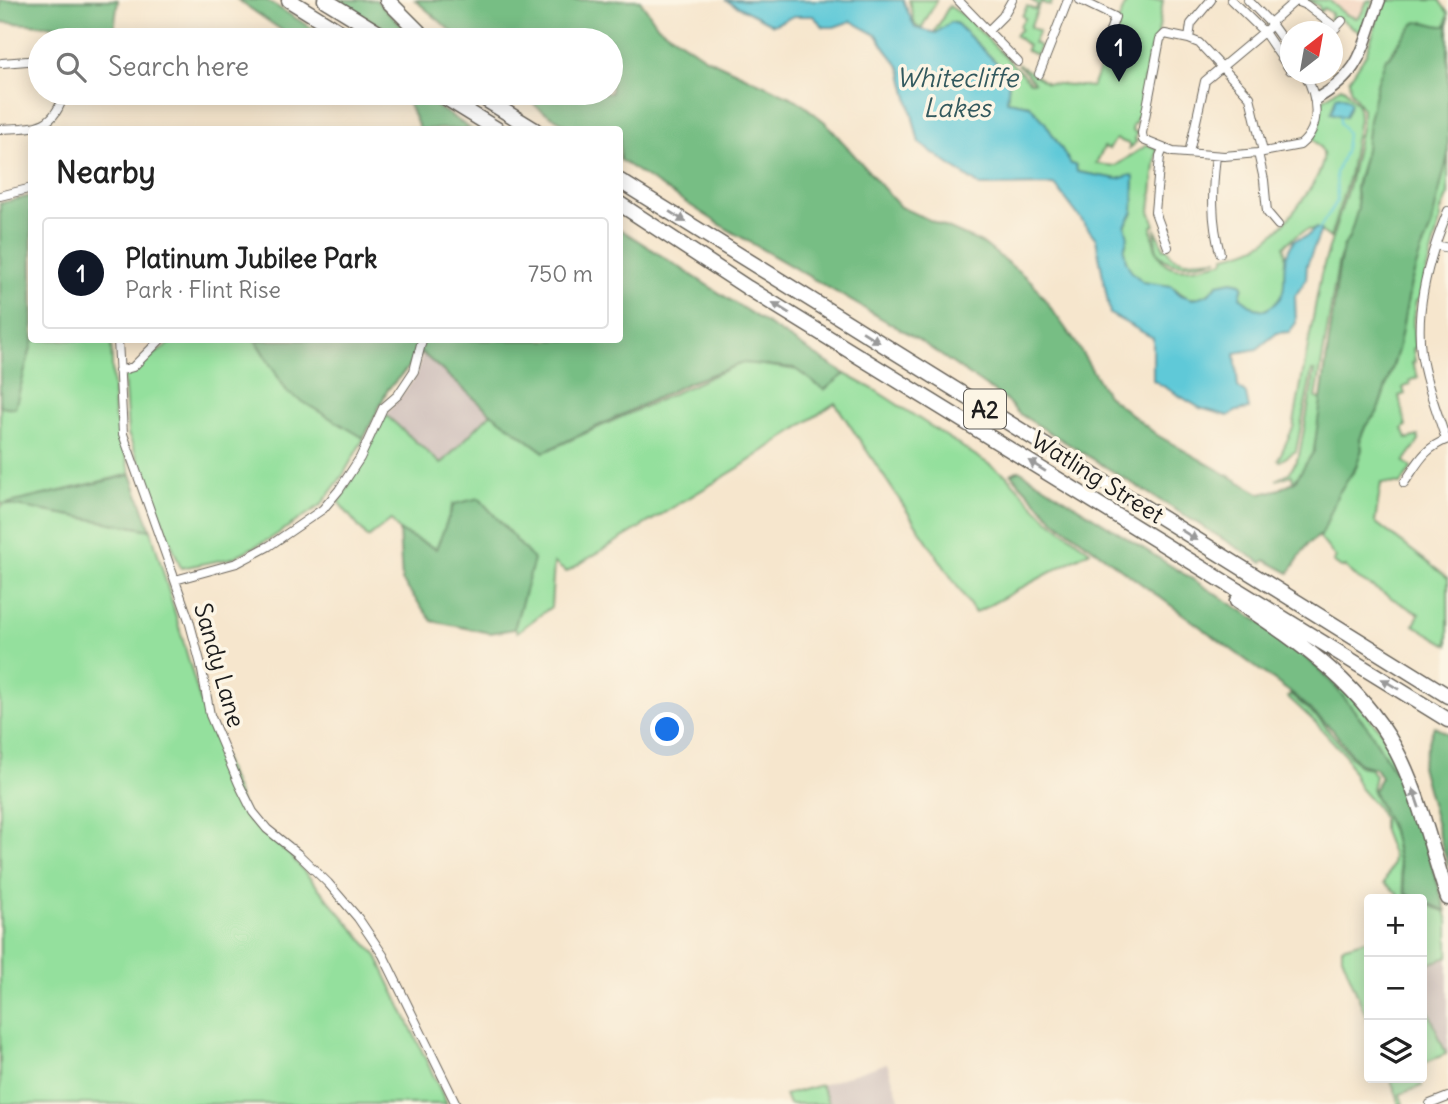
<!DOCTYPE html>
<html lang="en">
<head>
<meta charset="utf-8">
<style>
	:root { --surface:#fff; --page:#f6f6f6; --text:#222; --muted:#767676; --line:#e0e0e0; --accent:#111827 }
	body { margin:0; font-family:Delius,sans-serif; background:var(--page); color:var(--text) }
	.controls { position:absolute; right:21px; bottom:21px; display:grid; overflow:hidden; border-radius:7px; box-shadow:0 4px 18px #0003 }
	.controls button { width:63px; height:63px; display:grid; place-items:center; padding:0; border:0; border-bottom:2px solid var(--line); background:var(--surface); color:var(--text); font:35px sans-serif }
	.compass { position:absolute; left:1280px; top:21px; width:63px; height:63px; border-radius:50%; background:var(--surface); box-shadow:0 4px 18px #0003; rotate:31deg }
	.you { position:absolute; left:668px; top:730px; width:24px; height:24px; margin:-18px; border:5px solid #fff; border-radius:50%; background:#1a73e8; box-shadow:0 0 0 10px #1a73e833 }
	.badge { display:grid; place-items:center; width:46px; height:46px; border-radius:50%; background:var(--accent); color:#fff; font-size:23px; font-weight:700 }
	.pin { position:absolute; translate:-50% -58px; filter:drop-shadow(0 2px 4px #0008) }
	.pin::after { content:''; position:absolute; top:37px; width:24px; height:21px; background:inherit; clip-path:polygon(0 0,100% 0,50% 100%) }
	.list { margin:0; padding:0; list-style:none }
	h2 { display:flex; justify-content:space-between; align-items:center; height:91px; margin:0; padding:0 28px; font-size:30px }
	h2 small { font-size:23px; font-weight:400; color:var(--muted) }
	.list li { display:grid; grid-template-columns:46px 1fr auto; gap:21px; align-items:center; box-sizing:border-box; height:112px; margin:0 14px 14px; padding:0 14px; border:2px solid var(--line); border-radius:7px }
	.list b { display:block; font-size:26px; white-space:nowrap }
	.list p { margin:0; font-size:23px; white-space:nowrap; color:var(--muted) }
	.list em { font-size:23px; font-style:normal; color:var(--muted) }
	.icon { flex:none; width:38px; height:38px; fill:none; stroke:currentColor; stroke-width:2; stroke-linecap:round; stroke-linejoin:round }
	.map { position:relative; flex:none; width:1448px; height:1104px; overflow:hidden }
	.search { position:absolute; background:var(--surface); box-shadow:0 4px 18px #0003; left:28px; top:28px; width:595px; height:77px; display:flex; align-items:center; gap:18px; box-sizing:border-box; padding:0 24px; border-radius:38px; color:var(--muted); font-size:26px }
	.panel { position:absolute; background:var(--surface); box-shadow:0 4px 18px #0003; left:28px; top:126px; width:595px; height:217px; border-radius:7px }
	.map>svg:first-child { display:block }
	.built { fill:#f3d4bf }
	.industrial { fill:#cfc0bb }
	.green { fill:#94e09d; stroke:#587e5c; stroke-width:2 }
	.forest { fill:#77be84; stroke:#4a6d50; stroke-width:2 }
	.water { fill:#5ec9d8; stroke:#3d727a; stroke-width:2 }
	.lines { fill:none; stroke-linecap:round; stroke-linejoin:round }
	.stream { stroke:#5ec9d8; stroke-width:2 }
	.street-casing { stroke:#68635a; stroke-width:10 }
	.secondary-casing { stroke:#68635a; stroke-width:13 }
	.highway-casing { stroke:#68635a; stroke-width:17 }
	.street { stroke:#fff; stroke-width:8 }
	.secondary { stroke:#fff; stroke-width:10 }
	.highway { stroke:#fff; stroke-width:14 }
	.oneway { fill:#999 }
	.labels { text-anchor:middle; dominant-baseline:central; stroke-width:7; stroke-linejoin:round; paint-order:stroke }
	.shield { fill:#fcf5e5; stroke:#5f5d58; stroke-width:2 }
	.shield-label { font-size:23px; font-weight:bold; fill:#1c1c1c }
	.street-label { font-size:24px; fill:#1c1c1c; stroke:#fcf5e5 }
	.water-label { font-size:26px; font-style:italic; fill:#33595e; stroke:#fcf5e5 }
</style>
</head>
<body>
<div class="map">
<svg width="1448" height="1104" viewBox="0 0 1448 1104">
	<rect width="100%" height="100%" fill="#fcf5e5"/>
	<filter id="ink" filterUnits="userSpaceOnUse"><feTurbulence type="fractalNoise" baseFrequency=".0143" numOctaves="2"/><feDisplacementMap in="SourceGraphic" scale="14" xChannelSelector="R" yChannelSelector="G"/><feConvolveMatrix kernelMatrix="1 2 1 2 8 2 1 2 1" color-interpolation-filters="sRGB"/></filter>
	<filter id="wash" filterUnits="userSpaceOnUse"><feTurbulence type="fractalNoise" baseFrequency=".00686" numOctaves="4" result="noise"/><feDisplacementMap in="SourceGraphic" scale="28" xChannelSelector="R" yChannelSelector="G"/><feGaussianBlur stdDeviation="1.57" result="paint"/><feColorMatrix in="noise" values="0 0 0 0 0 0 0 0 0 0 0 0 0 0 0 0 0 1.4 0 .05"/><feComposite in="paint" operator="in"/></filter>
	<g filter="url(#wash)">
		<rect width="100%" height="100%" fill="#f6e6cd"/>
		<path class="built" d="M1318,0h55l-11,34 -26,-20z"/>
		<path class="industrial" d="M423,353l68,60 -50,51 -55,-49 29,-37z
			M1448,957v96l-2,1 -24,-59v-26l3,-4z
			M887,1063l14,41h-72l-8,-19z"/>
		<path class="green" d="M909,0h28l-16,29 -6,-4z
			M1031,0h22l-3,6 -9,-4 -11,25 9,4 -6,12 7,3 -4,9 -10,-5 2,-4 -13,-11 6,-6 -2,-3 6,-8 -3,-2 5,-10 8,4 3,-5z
			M1127,0h36l-7,48h-5l-2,8 4,1 -5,7v15l-4,-1 -1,5 5,2 -3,2 -5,30h-3l-2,7h-2l-1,7 7,2 -3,1 -1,6 2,1 -8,8v-5l-13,-5 -7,10 -5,-2 -8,17 19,2 32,-21 10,3 -7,63 5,14 -3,1c2,51 28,46 69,36l4,-3v-3c15,-3 32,-8 44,-18 17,-14 58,-64 54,-85 -1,-5 -7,-10 -10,-14l6,-12 -2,-5 4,-21 20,-14 4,2 13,16 1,14 -10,57 -19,62c-18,-16 -30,-7 -46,8l9,76 -92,6 38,-33 4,-8 -2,-4c-27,-4 -25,12 -45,15 -12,2 -15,-7 -24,-11 -8,-4 -18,0 -27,-4 -11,-4 -20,-19 -21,-30 0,-6 4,-11 3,-17 0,-3 -2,-7 -2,-10l8,-14 1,-35 -16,2 -41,-7 -1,-7 -5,-1 -27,-43 -15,-16 -22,-4 2,-21 -1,-6 -51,-50 -6,-2 -9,9 -8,2 15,-27 17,11 64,65h4l-16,-18 29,19 45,4z
			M1307,0h22l16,14 11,4 5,-4 6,-13 6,-1 -11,34 -23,-16 -3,3 -7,-2 3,-5 -8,-6 -4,4 -1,-6z
			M1384,0h55l9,13 -1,13 -8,1 -17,-6c-45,30 -48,75 -55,124 -2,14 -9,28 -11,42 -1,8 2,14 2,22 -1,20 -16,36 -20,55l-22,134 6,1 -8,52 -19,30 -2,1 -1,-7 -16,5 14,-8 9,-16 16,-85h-3l-16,80 -16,10 -2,-1 15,-32 28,-154 29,-93 12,-58v-15l-12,-19 -1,-9 17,-26z
			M1448,155v39l-8,19 1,5 -22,81 -3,2 -3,19 1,23 4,4 -5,1 2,14 -3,1 6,14 -9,4 1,3 -7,4 2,6 -6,2 7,30 -3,3 4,10 11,-3 1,5 -15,21 8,5 -11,17 -20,-1 -6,39 73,56v67l-34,-20 5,-11 -64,-37 -9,-10 -5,1 -8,-6 3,-4 -16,-20 18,-44 18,-26 6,-19 -2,-10 6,-14 11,-12 18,-52 16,-78 10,-32 9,-21z
			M1156,230l8,19 3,-1 5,9 14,4 32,-2c-27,7 -69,14 -62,-29z
			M33,340h78l3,74 17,60 -124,30 144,26 50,173 47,117 42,35 87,101 70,148h-447v-596l4,-4 -4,-1v-97l15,1z
			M175,340h80l33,53 76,45 -21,37 -22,30 -51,34 -38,19 -51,10 -53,-134 -4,-58z
			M743,362l54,8 27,19 21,-15 30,16 132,86 37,40 46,35 -115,62 -140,-210 -95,64 -174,105 -12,-9 -3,44 -34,25 -64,-128 -16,45 -38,-18 -8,-11 -23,18 -29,-35 47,-88 55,49 50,-51 53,39z
			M1311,662l15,6 55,63 33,74c-29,-52 -59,-101 -103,-143z
			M1290,694l30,26 39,46 11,2 5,8 -3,13 20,42 13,63 5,5h-9l-4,-6 -13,-10 8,-18 1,-8 -10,-26v-13l-7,-12 -17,-19 -13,-31 -31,-34 -27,-25z
			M1422,903l23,8 3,11v35l-23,8 -3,3z
			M1369,939v85l-27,-68v-9z
			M1422,994l24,60 -24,10z
			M1390,1078h29l3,8 -22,8 3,10h-5v-6z
			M821,1085l8,19h-40l-4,-9z"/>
		<path class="forest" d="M0,0h118l-4,30 -114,-8z
			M238,0h28l65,40h-35z
			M338,0h38l40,40h-13z
			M415,0h225l18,26 48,32 91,42 28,22 75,85 84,37 48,38 44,61 31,52 50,40 104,59 19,-5 15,-8 19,-30 25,-184 4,-20 6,-9 9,-30 -2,-19 10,-40 3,-29 8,-36 9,-26 4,-1 13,-20 12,-14c10,-4 20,4 31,3l2,-9v138l-18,75 -9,21 -10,32 -13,67 -21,63 -11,12 -6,14 2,10 -6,18 -18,27 -16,40 -14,10 -19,29 -24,-13 -3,3 -244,-150 -12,-13 -89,-61 -190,-110 -107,-69v-30l-48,-1 -35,-22 -14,-14h88v-53h-149z
			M394,93h22l55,36h-53v-4l-12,-27z
			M31,196l2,144 -18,68 -15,-2v-203z
			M620,229l225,145 -21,16 -30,-22 -51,-5 -55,20 -144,69 -53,-39 -69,-60 -34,36 -24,49 -76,-45 -31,-50 3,-3h360z
			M1019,470l246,155 46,37 22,22 36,45 45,76 32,106 -40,-17 -14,-64 -19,-39 8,-14 -6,-9 -16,-4 -27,-35 -41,-36 -237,-173 -43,-46z
			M131,474l20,56 -146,-26 126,-29z
			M479,498l55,62 -20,69 -24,4 -58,-12 -30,-40 -3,-50 37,18 18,-45z
			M1434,726l14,8v133l-27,-101z"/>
		<path class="water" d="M725,0h178l12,28 21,5 15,-11 6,2 51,50 1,6 -2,21 22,4 15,16 27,43 5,1 1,7 41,7 13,-4 3,2 -1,35 -8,14 3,11 -4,12 2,12 5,10 12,11 28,4 10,9 12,4 15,-5 10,-10 14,-3 9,2 2,2 -3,12 15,11 10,2c26,-13 17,-28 20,-49 1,-7 6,-15 9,-21l13,-4 9,-8 5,2 -14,35 -1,15 -11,16 1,27 -7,9 -12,1 -20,16 -22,4 3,34 8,7 3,15 -12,2 -9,5 -28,-8 -47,-28v-42l-43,-24 -14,-75 -41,-54 -75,1 -61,-43 -18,-74c-8,-12 -17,-19 -23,-33l-27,-15 -17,6h-10l-11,-11h-19l-21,9z
			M1342,96l5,2 4,5 -6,14 -14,-4 5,-16z"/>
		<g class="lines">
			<path class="stream" d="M1319,229l18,-28 -1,-29 9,-20 2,-19 -7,-10v-6"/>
		</g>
	</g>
	<g filter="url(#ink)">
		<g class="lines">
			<g class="street-casing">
				<path id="street" d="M958,0l60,62
					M1080,0l35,17 -5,14
					M1211,0l-20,24 -2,15 10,4 51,54 13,55
					M1231,0l33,32 26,38
					M1248,0l24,25 18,25
					M1293,0l13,5 30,23
					M1270,23l24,-21
					M988,31l15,-15 9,-16
					M1332,32l10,-11
					M1189,39l-24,-5 -5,5 -18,94 1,7 30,12 51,4 34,-3 42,-8c23,-19 17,-49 5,-71
					M2,63l38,-3
					M1039,74l29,-74
					M0,129c33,-2 54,2 64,-36
					M1163,149l-3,7 -5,56 13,35
					M1189,153l16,-72 67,-56
					M1258,153l6,27 3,32 11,13
					M1216,156c-4,34 -5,64 4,97
					M0,196l32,-8
					M1436,245l12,3
					M118,340l5,94 66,186 12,45 9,50 29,69 14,28 14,17 31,25 30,29 30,35 25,37 73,149
					M119,371l14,-4 27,-27
					M1446,440c-9,-29 -21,-58 -25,-88 -6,-47 9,-98 27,-141
					M1404,483c14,-20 20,-35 44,-44
					M175,580l62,-17 32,-17 54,-37 16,-19 21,-32 23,-50 15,-13 16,-24 8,-31
					M1430,1104l18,-7"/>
			</g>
			<g class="secondary-casing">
				<path id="secondary" d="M1316,99c48,-27 46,-53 64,-99"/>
			</g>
			<g class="highway-casing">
				<path id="highway" d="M289,0l64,40
					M325,0l65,40
					M387,0l40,40
					M438,93l60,37
					M475,93l60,37
					M620,181l828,515
					M620,204l128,84 700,432
					M1237,601c65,43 130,87 164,159 21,44 31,92 47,138"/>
			</g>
			<use href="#street" class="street"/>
			<use href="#secondary" class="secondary"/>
			<use href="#highway" class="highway"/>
		</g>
		<defs><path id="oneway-solid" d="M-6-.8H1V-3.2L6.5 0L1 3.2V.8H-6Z" transform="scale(1.75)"/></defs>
		<g class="oneway">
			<use href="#oneway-solid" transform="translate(678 217) rotate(32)"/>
			<use href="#oneway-solid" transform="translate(781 308) rotate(-148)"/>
			<use href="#oneway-solid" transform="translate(871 337) rotate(32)"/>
			<use href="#oneway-solid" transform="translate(1037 466) rotate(-148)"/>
			<use href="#oneway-solid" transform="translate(1189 535) rotate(32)"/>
			<use href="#oneway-solid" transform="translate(1390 684) rotate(-149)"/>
			<use href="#oneway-solid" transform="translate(1416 798) rotate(-109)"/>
		</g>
	</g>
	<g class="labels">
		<rect class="shield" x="964" y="389.5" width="42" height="39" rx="5"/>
		<g class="shield-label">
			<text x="985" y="409">A2</text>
		</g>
		<g class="street-label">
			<text transform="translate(1098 477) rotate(32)">Watling Street</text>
			<text transform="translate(220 665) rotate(74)">Sandy Lane</text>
		</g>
		<g class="water-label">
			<text x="957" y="77">Whitecliffe<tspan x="957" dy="30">Lakes</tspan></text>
		</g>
	</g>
</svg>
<div class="controls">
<button>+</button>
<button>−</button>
<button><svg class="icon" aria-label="layers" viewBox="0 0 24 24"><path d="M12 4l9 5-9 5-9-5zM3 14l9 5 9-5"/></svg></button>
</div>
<svg class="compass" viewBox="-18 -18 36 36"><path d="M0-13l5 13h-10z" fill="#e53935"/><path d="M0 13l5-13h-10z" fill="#767676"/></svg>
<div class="you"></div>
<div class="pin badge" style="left:1119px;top:82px">1</div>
<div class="search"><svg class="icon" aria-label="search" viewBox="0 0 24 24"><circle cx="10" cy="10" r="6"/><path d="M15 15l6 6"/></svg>Search here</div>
<section class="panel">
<h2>Nearby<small></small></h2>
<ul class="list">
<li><span class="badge">1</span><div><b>Platinum Jubilee Park</b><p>Park · Flint Rise</p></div><em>750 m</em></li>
</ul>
</section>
</div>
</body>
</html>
